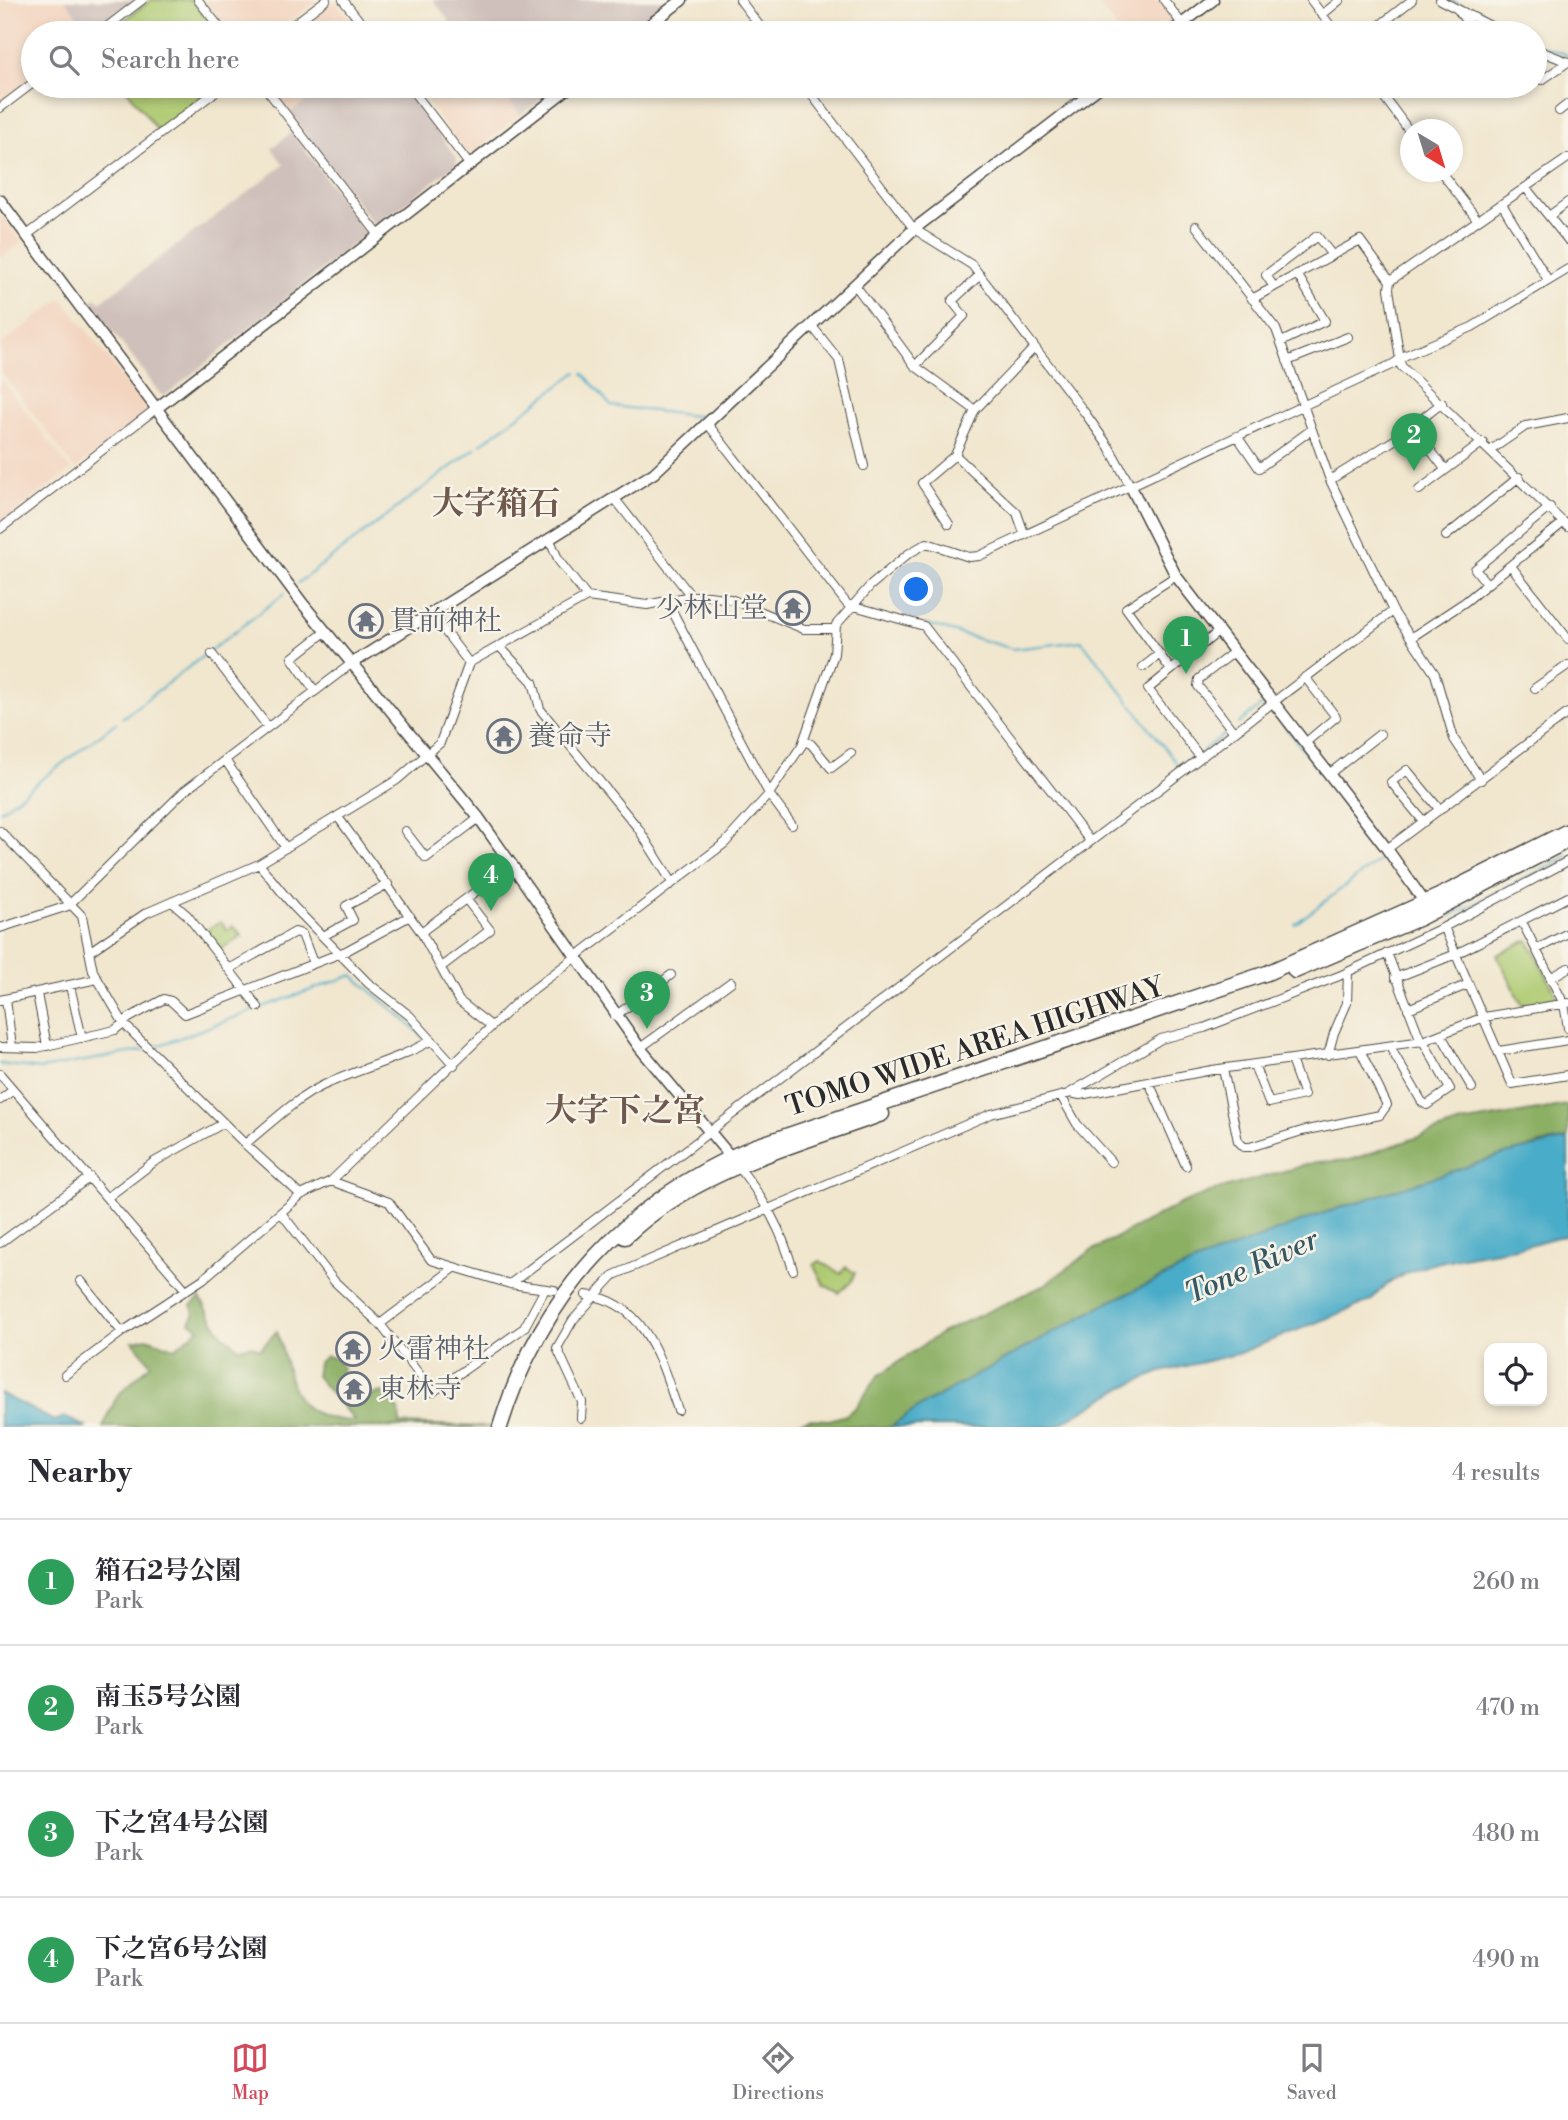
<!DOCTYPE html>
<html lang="en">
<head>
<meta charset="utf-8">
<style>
	:root { --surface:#fff; --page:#f7f7f7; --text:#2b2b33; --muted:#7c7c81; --line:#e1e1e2; --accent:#d1495b }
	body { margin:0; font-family:"Libre Bodoni","Noto Serif JP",serif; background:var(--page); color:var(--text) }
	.controls { position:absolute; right:21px; bottom:21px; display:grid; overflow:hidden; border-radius:14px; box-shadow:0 4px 10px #0003 }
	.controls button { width:63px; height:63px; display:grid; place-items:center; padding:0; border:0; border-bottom:2px solid var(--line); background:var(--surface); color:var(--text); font:35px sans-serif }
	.compass { position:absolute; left:1400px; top:119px; width:63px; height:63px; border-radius:50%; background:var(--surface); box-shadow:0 4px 10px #0003; rotate:142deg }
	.you { position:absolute; left:917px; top:590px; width:24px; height:24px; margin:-18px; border:5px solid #fff; border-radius:50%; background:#1a73e8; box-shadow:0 0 0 10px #1a73e833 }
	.badge { display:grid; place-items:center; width:46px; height:46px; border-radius:50%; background:var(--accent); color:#fff; font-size:23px; font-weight:700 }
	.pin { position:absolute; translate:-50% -58px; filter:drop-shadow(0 2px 4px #0008) }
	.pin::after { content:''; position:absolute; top:37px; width:24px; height:21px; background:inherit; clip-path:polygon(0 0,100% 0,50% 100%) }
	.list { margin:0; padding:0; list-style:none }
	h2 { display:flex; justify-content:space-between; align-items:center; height:91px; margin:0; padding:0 28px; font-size:30px }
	h2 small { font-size:23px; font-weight:400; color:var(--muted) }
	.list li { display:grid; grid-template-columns:46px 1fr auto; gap:21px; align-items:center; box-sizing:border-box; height:126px; padding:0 28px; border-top:2px solid var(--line) }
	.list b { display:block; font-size:26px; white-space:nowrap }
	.list p { margin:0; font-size:23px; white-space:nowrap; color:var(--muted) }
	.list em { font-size:23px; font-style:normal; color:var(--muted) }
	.icon { flex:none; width:38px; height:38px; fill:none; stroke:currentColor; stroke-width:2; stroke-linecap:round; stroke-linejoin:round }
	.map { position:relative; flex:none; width:1568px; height:1427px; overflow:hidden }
	.search { position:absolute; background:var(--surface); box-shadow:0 4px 10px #0003; left:21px; right:21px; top:21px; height:77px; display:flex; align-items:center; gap:18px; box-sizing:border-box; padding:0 24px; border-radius:38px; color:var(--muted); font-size:26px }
	.sheet { height:595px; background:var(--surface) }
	nav { display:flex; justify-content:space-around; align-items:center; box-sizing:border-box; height:98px; border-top:2px solid var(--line); background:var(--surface); font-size:19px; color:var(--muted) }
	nav a { display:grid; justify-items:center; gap:4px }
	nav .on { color:var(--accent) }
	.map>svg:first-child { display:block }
	.built { fill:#f3d4bf }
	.industrial { fill:#cfc0bb }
	.green { fill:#afcb72; stroke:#6d7b4e; stroke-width:2 }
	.forest { fill:#8baf64; stroke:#5b6d48; stroke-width:2 }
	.water { fill:#49acc8; stroke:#3a6c7a; stroke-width:2 }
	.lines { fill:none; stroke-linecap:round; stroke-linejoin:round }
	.stream { stroke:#49acc8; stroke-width:2 }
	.street-casing { stroke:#494743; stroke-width:10 }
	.secondary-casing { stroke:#494743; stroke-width:13 }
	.highway-casing { stroke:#494743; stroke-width:17 }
	.street { stroke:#fff; stroke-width:8 }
	.secondary { stroke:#fff; stroke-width:10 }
	.highway { stroke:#fff; stroke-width:14 }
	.labels { text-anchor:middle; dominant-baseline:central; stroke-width:5; stroke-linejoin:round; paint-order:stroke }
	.worship-label { font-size:28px; fill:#5b616d; stroke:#f7f3e8; text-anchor:start }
	.street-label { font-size:28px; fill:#2b2b2b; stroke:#f7f3e8 }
	.water-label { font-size:30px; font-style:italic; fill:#365862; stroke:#f7f3e8 }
	.quarter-label { font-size:32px; font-weight:bold; fill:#6f584c; stroke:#f7f3e8 }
</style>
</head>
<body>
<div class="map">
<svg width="1568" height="1427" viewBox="0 0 1568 1427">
	<rect width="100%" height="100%" fill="#f7f3e8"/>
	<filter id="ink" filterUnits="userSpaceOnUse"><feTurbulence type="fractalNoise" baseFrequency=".0143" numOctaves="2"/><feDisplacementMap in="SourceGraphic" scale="14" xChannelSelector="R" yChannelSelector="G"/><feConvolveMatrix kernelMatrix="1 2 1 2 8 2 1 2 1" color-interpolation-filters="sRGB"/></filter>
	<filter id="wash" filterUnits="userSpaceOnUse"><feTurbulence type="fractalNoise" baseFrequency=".00686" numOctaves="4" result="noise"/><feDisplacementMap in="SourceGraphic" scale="28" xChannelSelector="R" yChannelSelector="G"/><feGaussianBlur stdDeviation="1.57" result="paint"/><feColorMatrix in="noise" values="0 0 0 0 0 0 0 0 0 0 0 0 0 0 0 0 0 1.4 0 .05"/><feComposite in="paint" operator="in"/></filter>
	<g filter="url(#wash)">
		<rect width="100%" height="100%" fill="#f1e6ce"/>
		<path class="built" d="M0,0h65l25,33h-57v44l-33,25z
			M205,0h113l-45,33h-43z
			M1095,0h65l16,22 -14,11h-42z
			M334,1l28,32h-71z
			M270,86h56l-36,27z
			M415,86h83l22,29 -48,38h-6z
			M0,213l22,29 -22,17z
			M62,298l87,114 -74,57 -75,-99v-25z
			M0,378l71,92 -71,54z"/>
		<path class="industrial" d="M65,0h69l-44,33z
			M433,0h237l-43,33h-169z
			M326,86h76l55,72 -1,6 -77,60h-6l-83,-111z
			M498,86h61l-39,29z
			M292,132l74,102 -200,161h-5l-71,-93 5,-4 5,4 184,-137 -12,-17z"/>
		<path class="green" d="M151,0h42l25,33h-111z
			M124,86h92l-58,45z
			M221,922l6,8 6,-4 9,10 -21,13 -16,-18z
			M1528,940l29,56 -1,3 -34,6 -25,-50z
			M820,1261l21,13 5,-7 9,6 -4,9 -12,11 -15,-8 -10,-20z"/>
		<path class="forest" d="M1568,1105v34l-27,5 -220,70 -212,88 -187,103 -31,22h-109l27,-8 20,1 17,-5 10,-8 22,-31 63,-43 102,-47 48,-35 89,-47 30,-12 106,-30 34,-2 111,-37z
			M200,1298l22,36 17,14 12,-3 9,4 17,-18c16,54 11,88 78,90l-39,-45 2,-13 8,-7 9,2 8,10 -6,16 15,19 29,-11 6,2 12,18 1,12 89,3h-386l14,-31 34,-32 -18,-23 14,-3 28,10 24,-19 -9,-7 4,-7 -2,-10z"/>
		<path class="water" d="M1568,1139v96c-16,3 -31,8 -47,12 -45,9 -122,13 -150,54l-134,53 -76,18 -39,16 -67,39h-164l31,-22 187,-103 85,-39 127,-49 184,-60z
			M0,1393l54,28 10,-4 23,10h-87z"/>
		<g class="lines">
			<path class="stream" d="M1451,0l45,24
				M1535,44l33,11
				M583,373l28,33 93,11
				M481,444l96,-72
				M298,583l178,-135
				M927,624l86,25 69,-8 96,124 16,-8
				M1274,712l123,161
				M122,718l162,-124
				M1238,724l23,-18
				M1202,751l24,-18
				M0,811l117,-89
				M1449,917l119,-61
				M1295,924l87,-66
				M260,1008l93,-33c24,23 51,41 73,65
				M152,1048l103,-38
				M0,1064l41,5 104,-19"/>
		</g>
	</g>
	<g filter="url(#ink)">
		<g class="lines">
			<g class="street-casing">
				<path id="street" d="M198,0l26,33
					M343,0l26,33
					M740,0l25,33
					M1164,0l18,24
					M1311,0l25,33
					M1440,0l64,33
					M1458,10l17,23
					M1322,15l18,-15
					M1417,28l4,5
					M99,33l43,-33
					M282,33l44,-33
					M1370,33l42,-33
					M1535,49l33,13
					M1542,80l26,-18
					M264,86l114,148
					M409,86l60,78
					M805,86l109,143 58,36 113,148 24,34 22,40
					M1376,86l34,46
					M1382,93l10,-7
					M0,108l33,-25
					M1559,111l9,-7
					M1568,158l-178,123 -1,8 12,77 167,161
					M1441,172l36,47
					M1526,188l42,52
					M1502,204l46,76
					M1549,216l19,-14
					M1196,226l80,103 54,151 63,131 42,63 19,65 27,41
					M27,235l196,-149
					M855,285l60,81 60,44
					M1274,287l-8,-12 51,-39 15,19
					M1252,299l108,-59 30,41
					M812,326l27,34 25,106
					M1281,342l44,-21 -28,-47
					M1287,361l61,-24
					M915,366l49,-50 -12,-15 28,-26
					M707,423l140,181 77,22 166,215
					M1412,426l33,43
					M1237,436l22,32 52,-38
					M1491,450l35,-24 42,-8
					M955,455l62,58 7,20
					M1330,480l66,-41 46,-36
					M1419,490l64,-48
					M615,499l76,97
					M949,524l-27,-41 33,-28 20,-45 59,-62
					M0,529l157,-121
					M1446,536l73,-59
					M550,540l9,21 28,36
					M1511,566l57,73
					M1487,584l-12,-15 75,-62
					M667,601l102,193 23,31
					M431,613l38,50
					M1412,637l53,-35 99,-80
					M499,646l34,36 7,27 98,119 34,54
					M212,654l56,73
					M1143,667l17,-13
					M1171,670l-45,-62 50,-32
					M1535,688l33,-23
					M315,691l-23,-33 33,-26
					M1233,731l-35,-45 1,-7 35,-27
					M804,741l7,3 20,24 20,-15
					M1305,743l31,-26 -31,-40
					M1200,757l-52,-68 70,-57
					M225,760l61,88
					M1329,774l51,-40
					M338,817l83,115 38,69 31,24
					M1424,822l-33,-40 16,-12 33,40
					M0,831l82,85 11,55 31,53 121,120 56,51
					M405,831l21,27 53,-40
					M1387,849l181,-136
					M259,864l35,43 74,76 42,33 44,49
					M172,902l15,13 71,92
					M1522,922l42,82 4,24
					M1444,927l68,157 56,-9
					M0,928l68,-22 115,-114 168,-128
					M421,932l92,-68
					M323,936l30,-16 -7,-14 42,-22
					M1537,949l31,-16
					M89,952l57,-39 113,-49 138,-84 43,-37 29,-80 118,-66 60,8 44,-9h18l21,3 74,30h31
					M1387,953l34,88
					M441,967l49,-37 -24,-31
					M229,969l66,-37 7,2 11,29
					M1552,977l16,-9
					M1395,978l61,-24 112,-57
					M70,986l12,52
					M37,994l10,52
					M6,999l6,48
					M0,1000l97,-21
					M1408,1009l61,-25
					M615,1016l56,-41
					M1441,1035l31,53
					M0,1047l37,1 78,-18 14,-12 35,-19 7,2 14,13 161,-63 64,-35
					M1390,1047l32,55 5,3 23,-16 -27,-48
					M640,1048l91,-66
					M1499,1051l69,-11
					M1328,1055l6,-22 13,-30 1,-31
					M1254,1065l15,38 35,-8 -13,-35
					M1223,1069l15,72 6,6h6l52,-16 78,-16 7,-10 -27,-55
					M0,1074l185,215
					M1149,1082l37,84
					M1070,1093l10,2 132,-25 211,-29 61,-24 84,-14
					M1061,1096l16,28 34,38
					M0,1100l13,-10
					M245,1144c24,-19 50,-45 77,-58 36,-17 76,-26 110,-46
					M738,1166c26,33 44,64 55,104
					M331,1181l58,21 42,58 79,24 44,6
					M108,1197l46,-35 70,-39
					M282,1214l52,67 46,43 53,68 91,-64 21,-39
					M0,1243l90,-66
					M81,1281l41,51
					M510,1284l883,-673
					M586,1295c60,6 75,67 92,115
					M380,1324l73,-55
					M65,1375l57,-43 81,-53 98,-84 30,-14 187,-180 207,-158 44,-49 33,-49 32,-91 2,-29 34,-39 38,-32 19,-11 42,14 10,-1 414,-192 13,-9 66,-28 96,-58
					M581,1418l1,-16 -25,-54 16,-28 41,-45 377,-161 77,-20 93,-55 43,-11 135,-52 105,-49 124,-66"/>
			</g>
			<g class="secondary-casing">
				<path id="secondary" d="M639,33l43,-33
					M1170,33l43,-33
					M0,200l303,404 176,214 161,230 94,113
					M157,408l414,-322
					M1131,487l45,89 211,273 41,58
					M351,664l303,-191 260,-244 187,-143"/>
			</g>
			<g class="highway-casing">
				<path id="highway" d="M1295,971l125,-53 141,-74
					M625,1237c70,-67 169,-91 257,-123
					M500,1427c40,-132 127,-226 253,-280l514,-174 170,-76 131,-66"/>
			</g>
			<use href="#street" class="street"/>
			<use href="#secondary" class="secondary"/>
			<use href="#highway" class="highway"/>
		</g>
	</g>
	<defs>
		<g id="temple-ring" transform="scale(1.75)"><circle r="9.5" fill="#f7f3e8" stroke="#6b7280" stroke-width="1.5"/><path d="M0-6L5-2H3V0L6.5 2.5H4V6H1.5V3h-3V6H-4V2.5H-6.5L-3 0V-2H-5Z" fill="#6b7280"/></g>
	</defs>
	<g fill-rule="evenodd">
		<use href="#temple-ring" x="793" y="608"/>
		<use href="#temple-ring" x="366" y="621"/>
		<use href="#temple-ring" x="504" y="736"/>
		<use href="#temple-ring" x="353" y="1349"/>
		<use href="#temple-ring" x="354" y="1389"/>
	</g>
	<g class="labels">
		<g class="worship-label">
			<text x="768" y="608" text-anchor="end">少林山堂</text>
			<text x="390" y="621">貫前神社</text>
			<text x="528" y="736">養命寺</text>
			<text x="378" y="1349">火雷神社</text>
			<text x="378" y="1389">東林寺</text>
		</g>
		<g class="street-label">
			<text transform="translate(975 1047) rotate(-18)">TOMO WIDE AREA HIGHWAY</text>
		</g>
		<g class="water-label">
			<text transform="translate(1252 1267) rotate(-24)">Tone River</text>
		</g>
		<g class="quarter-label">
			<text x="496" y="504">大字箱石</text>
			<text x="625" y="1111">大字下之宮</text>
		</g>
	</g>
</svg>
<div class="controls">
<button><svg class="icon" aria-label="locate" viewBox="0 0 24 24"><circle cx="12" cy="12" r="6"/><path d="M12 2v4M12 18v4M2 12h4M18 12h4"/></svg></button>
</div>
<svg class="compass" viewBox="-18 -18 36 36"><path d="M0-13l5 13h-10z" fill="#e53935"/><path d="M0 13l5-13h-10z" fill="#7c7c81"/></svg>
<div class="you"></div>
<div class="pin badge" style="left:1186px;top:674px;background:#2e9e5b">1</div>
<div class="pin badge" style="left:1414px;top:471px;background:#2e9e5b">2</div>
<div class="pin badge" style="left:647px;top:1029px;background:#2e9e5b">3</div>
<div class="pin badge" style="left:491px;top:911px;background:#2e9e5b">4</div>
<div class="search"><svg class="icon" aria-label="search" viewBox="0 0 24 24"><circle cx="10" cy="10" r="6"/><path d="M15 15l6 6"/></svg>Search here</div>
</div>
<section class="sheet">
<h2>Nearby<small>4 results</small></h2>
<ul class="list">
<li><span class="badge" style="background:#2e9e5b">1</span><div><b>箱石2号公園</b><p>Park</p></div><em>260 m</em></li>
<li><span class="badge" style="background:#2e9e5b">2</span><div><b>南玉5号公園</b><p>Park</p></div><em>470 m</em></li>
<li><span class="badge" style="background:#2e9e5b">3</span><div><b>下之宮4号公園</b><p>Park</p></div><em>480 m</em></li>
<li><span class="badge" style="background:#2e9e5b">4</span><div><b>下之宮6号公園</b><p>Park</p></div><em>490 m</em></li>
</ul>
</section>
<nav>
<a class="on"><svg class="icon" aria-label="map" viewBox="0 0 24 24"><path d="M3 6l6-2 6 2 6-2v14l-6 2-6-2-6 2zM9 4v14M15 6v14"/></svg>Map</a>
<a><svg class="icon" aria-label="directions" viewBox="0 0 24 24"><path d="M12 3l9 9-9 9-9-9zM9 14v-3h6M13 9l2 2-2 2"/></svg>Directions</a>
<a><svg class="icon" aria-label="saved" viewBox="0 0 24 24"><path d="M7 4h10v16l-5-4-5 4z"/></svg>Saved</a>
</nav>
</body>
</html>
